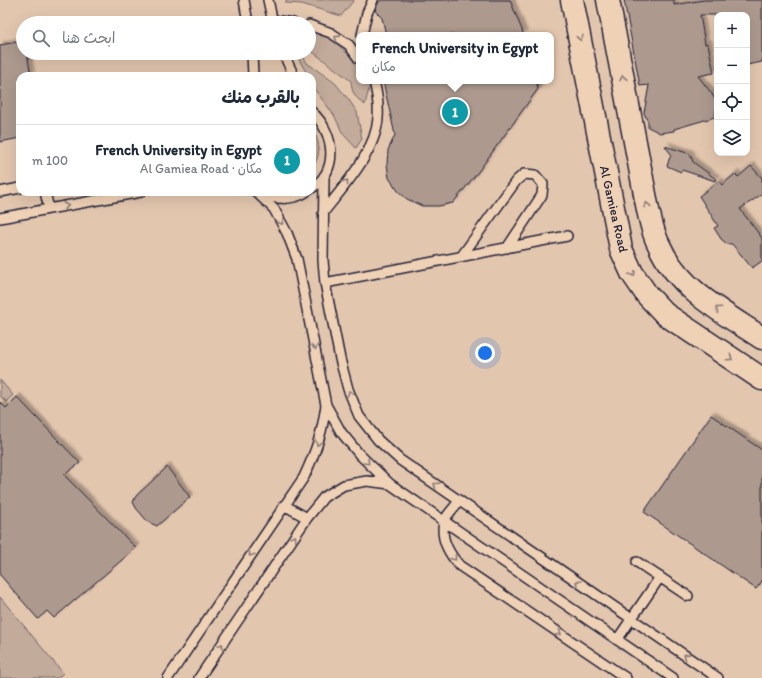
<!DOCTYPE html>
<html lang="ar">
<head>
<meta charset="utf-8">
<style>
	:root { --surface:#fff; --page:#f2f2f3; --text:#1f2937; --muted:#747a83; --line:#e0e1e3; --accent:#2563eb }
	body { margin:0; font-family:Itim,"Playpen Sans Arabic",sans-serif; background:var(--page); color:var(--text); direction:rtl }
	.controls { position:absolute; right:12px; top:12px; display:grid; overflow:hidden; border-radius:8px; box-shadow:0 4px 16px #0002 }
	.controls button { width:36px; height:36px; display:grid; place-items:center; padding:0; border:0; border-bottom:1px solid var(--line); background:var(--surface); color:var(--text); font:20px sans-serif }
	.you { position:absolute; left:485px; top:353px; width:14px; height:14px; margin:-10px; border:3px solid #fff; border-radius:50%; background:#1a73e8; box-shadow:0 0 0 6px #1a73e833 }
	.badge { display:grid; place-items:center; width:26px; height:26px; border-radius:50%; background:var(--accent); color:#fff; font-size:13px; font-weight:700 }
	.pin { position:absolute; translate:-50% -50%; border:2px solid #fff; box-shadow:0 1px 4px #0006 }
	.popup { position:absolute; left:356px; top:32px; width:198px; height:52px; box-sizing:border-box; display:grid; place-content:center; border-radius:8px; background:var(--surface); filter:drop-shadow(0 1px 3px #0005); font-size:13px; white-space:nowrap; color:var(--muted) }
	.popup b { font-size:15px; color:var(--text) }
	.popup::after { content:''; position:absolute; left:50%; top:100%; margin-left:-8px; border:8px solid transparent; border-top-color:var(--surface) }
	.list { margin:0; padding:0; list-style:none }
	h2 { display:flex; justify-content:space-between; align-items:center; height:52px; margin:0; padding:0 16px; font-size:17px }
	h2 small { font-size:13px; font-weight:400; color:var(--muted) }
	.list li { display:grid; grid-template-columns:26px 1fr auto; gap:12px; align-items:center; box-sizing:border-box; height:72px; padding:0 16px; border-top:1px solid var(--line) }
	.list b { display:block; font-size:15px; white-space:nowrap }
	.list p { margin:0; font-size:13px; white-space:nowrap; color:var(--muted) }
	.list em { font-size:13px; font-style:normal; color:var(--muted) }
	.icon { flex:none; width:22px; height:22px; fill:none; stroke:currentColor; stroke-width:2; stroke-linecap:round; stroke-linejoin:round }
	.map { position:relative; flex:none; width:762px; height:678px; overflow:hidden; direction:ltr }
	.search { position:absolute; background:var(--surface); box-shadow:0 4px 16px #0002; left:16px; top:16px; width:300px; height:44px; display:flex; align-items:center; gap:10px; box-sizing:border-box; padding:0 14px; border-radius:22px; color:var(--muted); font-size:15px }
	.panel { position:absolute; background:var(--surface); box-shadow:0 4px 16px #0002; left:16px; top:72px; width:300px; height:124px; border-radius:12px; direction:rtl }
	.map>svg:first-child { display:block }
	.green { fill:#c2ab9b; stroke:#72666b }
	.building { fill:#ad998e; stroke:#22223b; filter:url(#shadow) }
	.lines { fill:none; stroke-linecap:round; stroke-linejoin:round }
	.lane-casing { stroke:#22223b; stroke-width:12 }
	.secondary-casing { stroke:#22223b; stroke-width:25 }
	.lane { stroke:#efd1b5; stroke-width:9 }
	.secondary { stroke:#efd1b5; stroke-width:22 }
	.oneway { stroke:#887a78 }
	.labels { text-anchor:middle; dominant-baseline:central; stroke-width:3; stroke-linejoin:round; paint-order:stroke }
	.street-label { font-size:13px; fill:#22223b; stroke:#efd1b5 }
</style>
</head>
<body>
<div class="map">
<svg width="762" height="678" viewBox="0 0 762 678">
	<defs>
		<filter id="shadow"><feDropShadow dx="3.5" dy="-3.5" stdDeviation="1" flood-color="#0004"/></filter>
	</defs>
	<rect width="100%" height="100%" fill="#e3c6ae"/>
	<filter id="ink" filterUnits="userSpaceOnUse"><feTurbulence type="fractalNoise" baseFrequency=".025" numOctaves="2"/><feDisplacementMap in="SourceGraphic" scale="8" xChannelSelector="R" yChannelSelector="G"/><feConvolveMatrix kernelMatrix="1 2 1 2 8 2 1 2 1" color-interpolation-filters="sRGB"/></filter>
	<g filter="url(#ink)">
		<path class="green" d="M286,0h68l-13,16 -39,-12 -16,-1z
			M309,28l15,3 33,32 2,3v15h9l2,3 -5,21c-10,-8 -13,-11 -14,-24l-42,-32z
			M295,53h6l6,10 28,20 14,17 8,12 5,27 -6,9 -13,-14 -9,-19 -22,-29v-10h-6l-1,-6z
			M312,127c8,16 10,26 0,42z
			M0,380l13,15 -7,7 -6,-6z
			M0,597l63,76 -5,5h-58z"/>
		<path class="building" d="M381,0h129l14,35h-138l-4,-17 -7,-7 3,-8z
			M624,0h50v5l30,-5h58v62l-15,3v-50h-47l5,29h3l6,29 -16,3 14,18 5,9 -2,14 -41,12v2l-14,2 -12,-6v-5l-4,-9 5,-28 -9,1z
			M23,41v12h4l4,23h-11v62l-20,4v-97z
			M383,81h153l2,8 -60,83 -25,31 -14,3h-17l-15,-7 -9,-8 -9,-13 -2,-14 1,-14 7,-15z
			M665,146l25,8 3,8 23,17 -1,2 -33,-11 -1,2 -14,-6 4,-12z
			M751,166l11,12v16l-22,15 22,29v23l-10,7 -20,-24h-5l-6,-5 -7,-11 4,-2 -19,-30 20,-15 3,4 13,-11 3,3z
			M17,397l63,66 -16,12 72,73 -82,70 -7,-7 -9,8 -38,-44v-173l6,6z
			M711,415l51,35v131l-6,8 -112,-77z
			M167,467l23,30 -33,29 -9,-4 -12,-14 -3,-6 3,-6z"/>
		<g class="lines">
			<g class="lane-casing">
				<path id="lane" d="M244,0l4,23
					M268,0l5,23
					M272,20l21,3
					M309,25l22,8 18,12 10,14
					M362,35l5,-22 6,-13
					M252,53l1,23
					M283,53l11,23
					M312,112c22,20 28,58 0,76
					M324,176l-1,84 2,23 15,76 8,30 11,27 19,24 22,20 318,218
					M0,192l20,-4
					M45,192l4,17
					M256,192l18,17 13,24 10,26 29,146 15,27 18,22 31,30 283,194
					M259,192c14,8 33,9 47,0
					M323,213c20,-26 53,-61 55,-95 1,-13 -1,-25 -4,-37
					M0,218l141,-26
					M461,257l55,-76 8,-7 11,1 8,9 -1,11 -35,53
					M325,283l242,-47
					M459,501c-4,6 -13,14 -15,21 -4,17 6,33 16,44l166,112
					M284,505l23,13
					M637,562l51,34
					M617,640l43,-63
					M168,678l136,-201c12,-26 18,-43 22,-72
					M199,678l108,-160 17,-21 20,-12 23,-4 23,3"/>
			</g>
			<g class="secondary-casing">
				<path id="secondary" d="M572,0l44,223 5,26 11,24 15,22 18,19 97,65
					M608,0l40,210c3,12 5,24 11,35 19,44 65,68 103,93"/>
			</g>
			<use href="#lane" class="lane"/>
			<use href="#secondary" class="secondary"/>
		</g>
		<defs><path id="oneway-chevron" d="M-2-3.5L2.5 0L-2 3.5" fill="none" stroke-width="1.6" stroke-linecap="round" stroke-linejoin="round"/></defs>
		<g class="oneway">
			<use href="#oneway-chevron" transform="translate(337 38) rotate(-147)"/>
			<use href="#oneway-chevron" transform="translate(580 38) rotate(79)"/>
			<use href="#oneway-chevron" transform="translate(623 78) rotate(-101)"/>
			<use href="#oneway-chevron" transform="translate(346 182) rotate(-53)"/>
			<use href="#oneway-chevron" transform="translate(647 205) rotate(-101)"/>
			<use href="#oneway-chevron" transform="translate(66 206) rotate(-11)"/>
			<use href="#oneway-chevron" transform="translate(281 222) rotate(60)"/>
			<use href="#oneway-chevron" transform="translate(633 274) rotate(61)"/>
			<use href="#oneway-chevron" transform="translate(718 309) rotate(-146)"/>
			<use href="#oneway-chevron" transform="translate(315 347) rotate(79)"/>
			<use href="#oneway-chevron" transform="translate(730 358) rotate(34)"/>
			<use href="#oneway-chevron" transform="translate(350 393) rotate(-111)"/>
			<use href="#oneway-chevron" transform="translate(318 443) rotate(108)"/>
			<use href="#oneway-chevron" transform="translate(367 462) rotate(45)"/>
			<use href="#oneway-chevron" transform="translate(436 485) rotate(-145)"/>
			<use href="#oneway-chevron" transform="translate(294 538) rotate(-56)"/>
			<use href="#oneway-chevron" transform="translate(251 554) rotate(124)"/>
			<use href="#oneway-chevron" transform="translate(454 558) rotate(53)"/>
			<use href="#oneway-chevron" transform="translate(578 583) rotate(-145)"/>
			<use href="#oneway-chevron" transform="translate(559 633) rotate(34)"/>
			<use href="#oneway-chevron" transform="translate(221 646) rotate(-56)"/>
			<use href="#oneway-chevron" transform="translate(686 656) rotate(-146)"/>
		</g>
	</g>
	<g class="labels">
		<g class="street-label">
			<text transform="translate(614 209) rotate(77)">Al Gamiea Road</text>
		</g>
	</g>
</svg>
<div class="controls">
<button>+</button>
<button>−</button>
<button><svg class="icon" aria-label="locate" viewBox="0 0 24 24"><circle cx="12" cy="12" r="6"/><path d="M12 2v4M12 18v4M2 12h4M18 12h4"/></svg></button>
<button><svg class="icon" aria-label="layers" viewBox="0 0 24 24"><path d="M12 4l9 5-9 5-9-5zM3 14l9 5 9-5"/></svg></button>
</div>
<div class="you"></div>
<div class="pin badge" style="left:455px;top:112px;background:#0f9aa8">1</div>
<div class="popup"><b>French University in Egypt</b>مكان</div>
<div class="search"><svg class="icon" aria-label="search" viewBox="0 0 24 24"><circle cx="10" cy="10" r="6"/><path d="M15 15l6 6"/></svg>ابحث هنا</div>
<section class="panel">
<h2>بالقرب منك<small></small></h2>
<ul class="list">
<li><span class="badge" style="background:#0f9aa8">1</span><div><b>French University in Egypt</b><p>مكان · Al Gamiea Road</p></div><em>100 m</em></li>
</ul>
</section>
</div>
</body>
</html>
